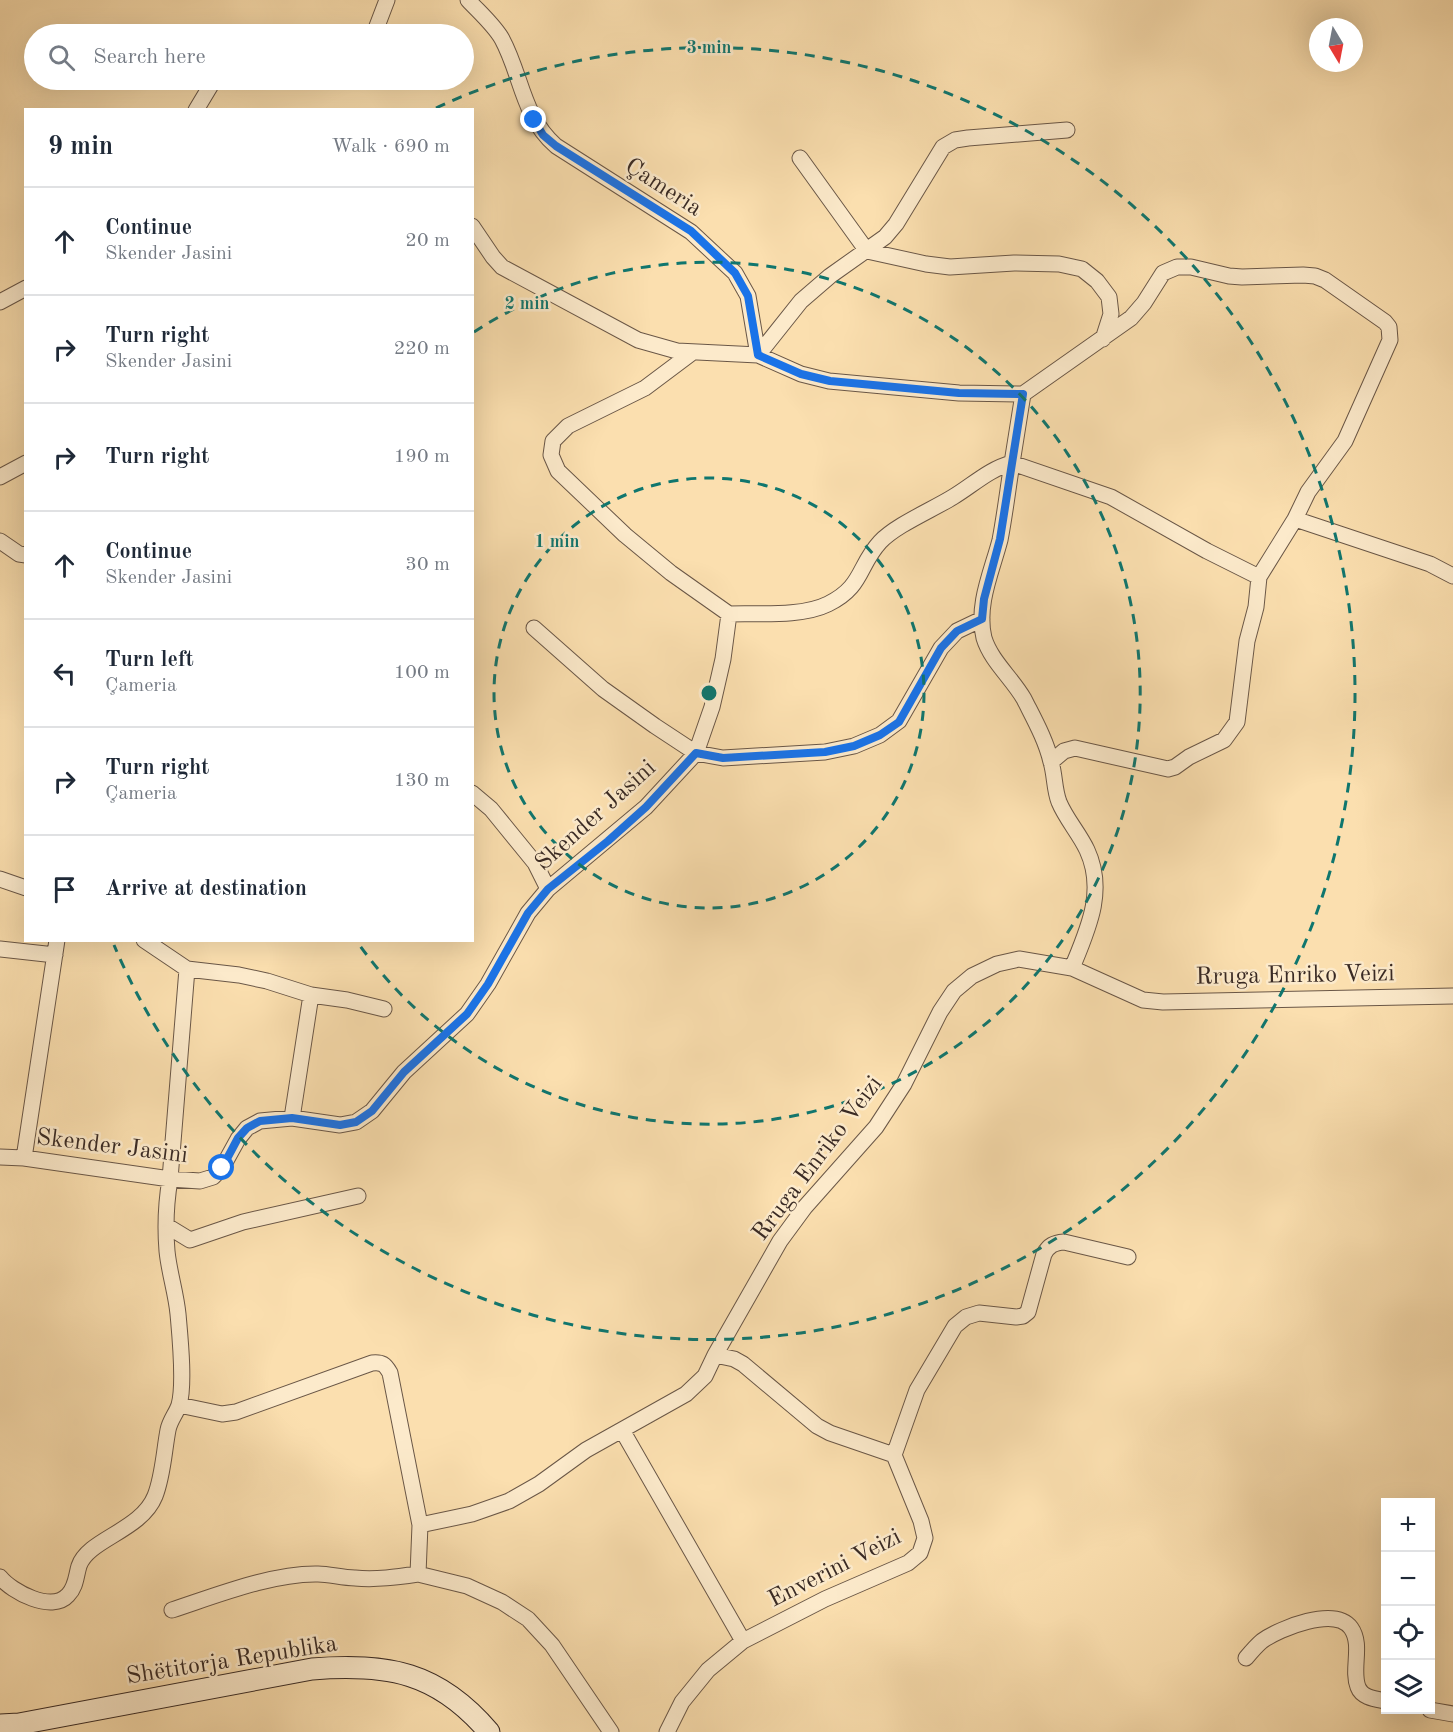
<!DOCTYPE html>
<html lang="en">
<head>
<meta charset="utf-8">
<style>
	:root { --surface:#fff; --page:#f2f2f3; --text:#1f2937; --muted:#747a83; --line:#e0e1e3 }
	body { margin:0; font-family:"Old Standard TT",serif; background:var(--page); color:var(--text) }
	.controls { position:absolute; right:18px; bottom:18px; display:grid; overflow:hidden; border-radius:0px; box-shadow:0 6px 24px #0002 }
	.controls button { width:54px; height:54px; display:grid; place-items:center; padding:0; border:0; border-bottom:2px solid var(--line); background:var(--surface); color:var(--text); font:30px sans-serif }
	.compass { position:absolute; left:1309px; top:18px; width:54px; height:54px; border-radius:50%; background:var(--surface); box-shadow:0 6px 24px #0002; rotate:170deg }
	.stop { position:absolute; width:18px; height:18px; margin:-14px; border:4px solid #1a73e8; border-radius:50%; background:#fff }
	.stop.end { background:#1a73e8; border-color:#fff; box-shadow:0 2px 6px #0008 }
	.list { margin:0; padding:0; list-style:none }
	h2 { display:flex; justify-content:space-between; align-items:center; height:78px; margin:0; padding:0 24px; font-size:26px }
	h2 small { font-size:20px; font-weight:400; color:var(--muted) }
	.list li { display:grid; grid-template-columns:39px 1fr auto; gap:18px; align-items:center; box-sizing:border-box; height:108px; padding:0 24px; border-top:2px solid var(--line) }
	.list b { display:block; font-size:22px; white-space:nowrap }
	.list p { margin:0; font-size:20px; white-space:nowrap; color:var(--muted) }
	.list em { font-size:20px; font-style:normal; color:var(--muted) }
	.icon { flex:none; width:33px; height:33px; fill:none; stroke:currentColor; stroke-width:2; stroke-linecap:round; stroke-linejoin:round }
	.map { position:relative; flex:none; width:1453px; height:1732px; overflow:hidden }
	.search { position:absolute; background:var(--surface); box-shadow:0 6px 24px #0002; left:24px; top:24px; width:450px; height:66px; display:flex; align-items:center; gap:15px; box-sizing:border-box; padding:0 21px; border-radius:33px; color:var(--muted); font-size:22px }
	.panel { position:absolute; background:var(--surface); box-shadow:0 6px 24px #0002; left:24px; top:108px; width:450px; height:834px; border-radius:0px }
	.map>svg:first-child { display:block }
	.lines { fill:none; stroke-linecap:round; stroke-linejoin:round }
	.minor-casing { stroke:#6a5747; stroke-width:17 }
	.secondary-casing { stroke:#392a24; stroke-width:23 }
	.minor { stroke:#fceacb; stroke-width:15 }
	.secondary { stroke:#fceacb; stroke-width:21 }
	.route { stroke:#1a73e8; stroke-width:8 }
	.ring { fill:none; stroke:#0f766e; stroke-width:3; stroke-dasharray:10 8 }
	.labels { text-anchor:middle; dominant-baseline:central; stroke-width:5; stroke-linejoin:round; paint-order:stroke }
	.street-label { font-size:24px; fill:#392a24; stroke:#fceacb }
	.centre { fill:#0f766e; stroke:#fceacb; stroke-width:3 }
	.ring-label { font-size:18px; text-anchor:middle; font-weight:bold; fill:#0f766e; stroke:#fceacb; stroke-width:5; stroke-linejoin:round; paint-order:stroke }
</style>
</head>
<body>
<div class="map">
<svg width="1453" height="1732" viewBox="0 0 1453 1732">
	<rect width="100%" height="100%" fill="#fbdfaf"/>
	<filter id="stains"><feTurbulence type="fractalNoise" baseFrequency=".00333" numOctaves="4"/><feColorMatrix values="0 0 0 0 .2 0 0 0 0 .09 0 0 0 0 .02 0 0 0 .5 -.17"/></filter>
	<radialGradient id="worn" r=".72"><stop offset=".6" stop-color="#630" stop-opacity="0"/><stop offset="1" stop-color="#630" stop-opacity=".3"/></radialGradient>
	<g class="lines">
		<g class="minor-casing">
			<path id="minor" d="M468,0c11,12 26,25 34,39 20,37 20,77 54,107l135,86 44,41 13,23 10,59 43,19 28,7 130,12 64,1
				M374,34l13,-34
				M196,110l18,-30
				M800,158l67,93 59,13 24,3 64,-4 45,1 23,5 15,12 12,16 2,17 -8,25
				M472,226l21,31 9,10 136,73 39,11 81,4 43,-54 29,-25 55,-39 11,-13 47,-77 12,-7 13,-2 99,-8
				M0,302l26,-14
				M693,352l-48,36 -77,38 -15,15 -2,14 7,16 67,64 46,38 58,41
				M1023,394l108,-76 13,-15 19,-30 14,-6h14l38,9 13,1 61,-2 12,1 10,4 60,42 4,5 1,13 -45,101 -37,51 -13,27
				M0,477l26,-14
				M0,541l19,13 7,1
				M534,628l69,61 52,37 41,27 27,5 102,-6 29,-6 26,-11 19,-14 42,-73 16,-17 25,-12
				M1051,762l13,-11 11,-3 93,21 7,-2 14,-10 35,-17 13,-18 10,-81 9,-34 3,-30 36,-58 135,45 23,12
				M472,793l19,16 44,54 13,26
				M0,879l26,9
				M144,940l43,29 52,6 28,6 44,14 -19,123
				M0,949l55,6
				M1072,968c16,-39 34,-77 15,-118 -8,-17 -21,-31 -28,-48 -5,-13 -4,-27 -8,-40 -5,-22 -17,-43 -27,-63 -12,-21 -33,-38 -40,-61 -8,-33 8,-67 16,-98 5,-26 8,-52 12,-77l99,34 96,54 52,26
				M311,995l36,5 37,9
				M0,1157l24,1 146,21 30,2 13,-4 9,-9 16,-29 9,-11 13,-7 32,-3 48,7 16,-3 16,-11 32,-39 63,-58 21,-30 40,-71 20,-24 98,-82 50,-54 16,-46 11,-48 6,-45c29,-1 73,3 99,-10 35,-17 30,-38 52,-62 16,-17 52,-32 73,-45 20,-12 36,-28 59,-34l11,-69
				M24,1158l33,-218
				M167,1226l23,14 53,-18 115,-26
				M715,1355l19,4 9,5 74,62 13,7 64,22
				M179,1405l43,9 14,-2 136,-49c10,-1 13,1 18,10l30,152
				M622,1430l121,211
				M0,1577c12,15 52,36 68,18 8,-8 8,-19 11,-29 9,-27 62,-35 76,-70 8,-20 9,-45 13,-66 2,-10 8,-16 11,-25 6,-21 1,-68 -1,-91 -2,-21 -9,-42 -11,-63 -2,-24 -1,-48 3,-72l17,-210
				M172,1610c43,-14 100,-37 146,-36 12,0 24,4 37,4 21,2 42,-1 63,-4
				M1246,1658c5,-6 10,-12 16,-17 18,-13 73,-35 89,-13 12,17 0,41 7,59 4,11 18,12 28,14
				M1430,1710l23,4
				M611,1732l-59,-87 -24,-26 -26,-17 -35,-16 -49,-12 2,-49 52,-11 37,-13 30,-17 47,-34 100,-56 19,-18 10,-21 65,-114 25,-34 71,-80 28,-43 36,-72 14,-21 18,-15 25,-12 22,-5 53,9 71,32 20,2 290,-6
				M667,1732l15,-30 26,-32 35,-29 82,-42 83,-36 12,-10 5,-15 -4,-17 -27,-66 23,-65 38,-64 11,-9 13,-4 37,4 7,-1 5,-4 16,-58c5,-9 10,-11 20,-12l64,15"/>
		</g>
		<g class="secondary-casing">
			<path id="secondary" d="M0,1725l19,-1 293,-55c76,-6 126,3 177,63"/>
		</g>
		<use href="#minor" class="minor"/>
		<use href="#secondary" class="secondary"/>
	</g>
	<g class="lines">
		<path class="route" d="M222,1168l16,-30 9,-10 13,-7 32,-3 48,7 16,-3 16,-11 32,-39 63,-58 21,-30 40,-71 20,-24 60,-48 38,-34 50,-54 27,5 102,-6 29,-6 26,-11 19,-13 42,-74 16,-17 25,-12 2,-20 16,-60 23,-145 -64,-1 -129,-12 -29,-7 -43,-19 -10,-59 -13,-23 -44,-42 -135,-85 -13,-11 -9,-15"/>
	</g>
	<g class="ring">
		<circle cx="709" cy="693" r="215"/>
		<path d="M474 332A431 431 0 1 1 358 943"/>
		<path d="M436 108A646 646 0 1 1 114 945"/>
	</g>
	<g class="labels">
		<g class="street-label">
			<text transform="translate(663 188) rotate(33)">Çameria</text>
			<text transform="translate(596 816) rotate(-42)">Skender Jasini</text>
			<text transform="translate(1295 976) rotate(-1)">Rruga Enriko Veizi</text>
			<text transform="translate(112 1147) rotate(7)">Skender Jasini</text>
			<text transform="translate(818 1159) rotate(-53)">Rruga Enriko Veizi</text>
			<text transform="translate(835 1569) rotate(-27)">Enverini Veizi</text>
			<text transform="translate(232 1661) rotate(-9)">Shëtitorja Republika</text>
		</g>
	</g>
	<circle cx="709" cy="693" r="9" class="centre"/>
	<g class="ring-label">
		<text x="709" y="53">3 min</text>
		<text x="527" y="309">2 min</text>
		<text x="557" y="547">1 min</text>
	</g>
	<rect width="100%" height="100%" filter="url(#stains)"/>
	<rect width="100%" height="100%" fill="url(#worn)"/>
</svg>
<div class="controls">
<button>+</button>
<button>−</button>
<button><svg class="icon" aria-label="locate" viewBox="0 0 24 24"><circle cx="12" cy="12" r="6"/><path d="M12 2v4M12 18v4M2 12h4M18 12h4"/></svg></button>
<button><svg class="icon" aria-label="layers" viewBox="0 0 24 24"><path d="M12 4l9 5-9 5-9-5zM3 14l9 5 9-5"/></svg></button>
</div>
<svg class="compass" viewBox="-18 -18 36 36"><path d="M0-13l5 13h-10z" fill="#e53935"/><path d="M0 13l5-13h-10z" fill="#747a83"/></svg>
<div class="stop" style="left:222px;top:1168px"></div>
<div class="stop end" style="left:534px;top:120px"></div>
<div class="search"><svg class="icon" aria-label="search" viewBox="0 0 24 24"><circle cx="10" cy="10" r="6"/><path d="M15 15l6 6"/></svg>Search here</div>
<section class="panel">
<h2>9 min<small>Walk · 690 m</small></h2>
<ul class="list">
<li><svg class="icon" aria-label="ahead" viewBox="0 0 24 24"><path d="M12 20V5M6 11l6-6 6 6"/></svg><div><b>Continue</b><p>Skender Jasini</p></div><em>20 m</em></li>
<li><svg class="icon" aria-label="right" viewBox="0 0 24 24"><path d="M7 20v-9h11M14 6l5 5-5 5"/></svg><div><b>Turn right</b><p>Skender Jasini</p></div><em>220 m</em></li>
<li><svg class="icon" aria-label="right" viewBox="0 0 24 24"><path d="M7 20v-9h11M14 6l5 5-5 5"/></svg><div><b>Turn right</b></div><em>190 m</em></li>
<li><svg class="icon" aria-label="ahead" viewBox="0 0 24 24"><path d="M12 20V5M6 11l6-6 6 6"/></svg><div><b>Continue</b><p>Skender Jasini</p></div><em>30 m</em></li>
<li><svg class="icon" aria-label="left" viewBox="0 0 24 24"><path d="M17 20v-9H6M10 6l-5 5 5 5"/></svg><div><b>Turn left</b><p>Çameria</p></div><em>100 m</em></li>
<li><svg class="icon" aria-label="right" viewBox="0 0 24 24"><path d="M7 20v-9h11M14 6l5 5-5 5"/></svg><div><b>Turn right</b><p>Çameria</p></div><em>130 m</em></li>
<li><svg class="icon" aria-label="arrive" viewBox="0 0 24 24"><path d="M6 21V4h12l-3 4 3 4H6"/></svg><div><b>Arrive at destination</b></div></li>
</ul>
</section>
</div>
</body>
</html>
